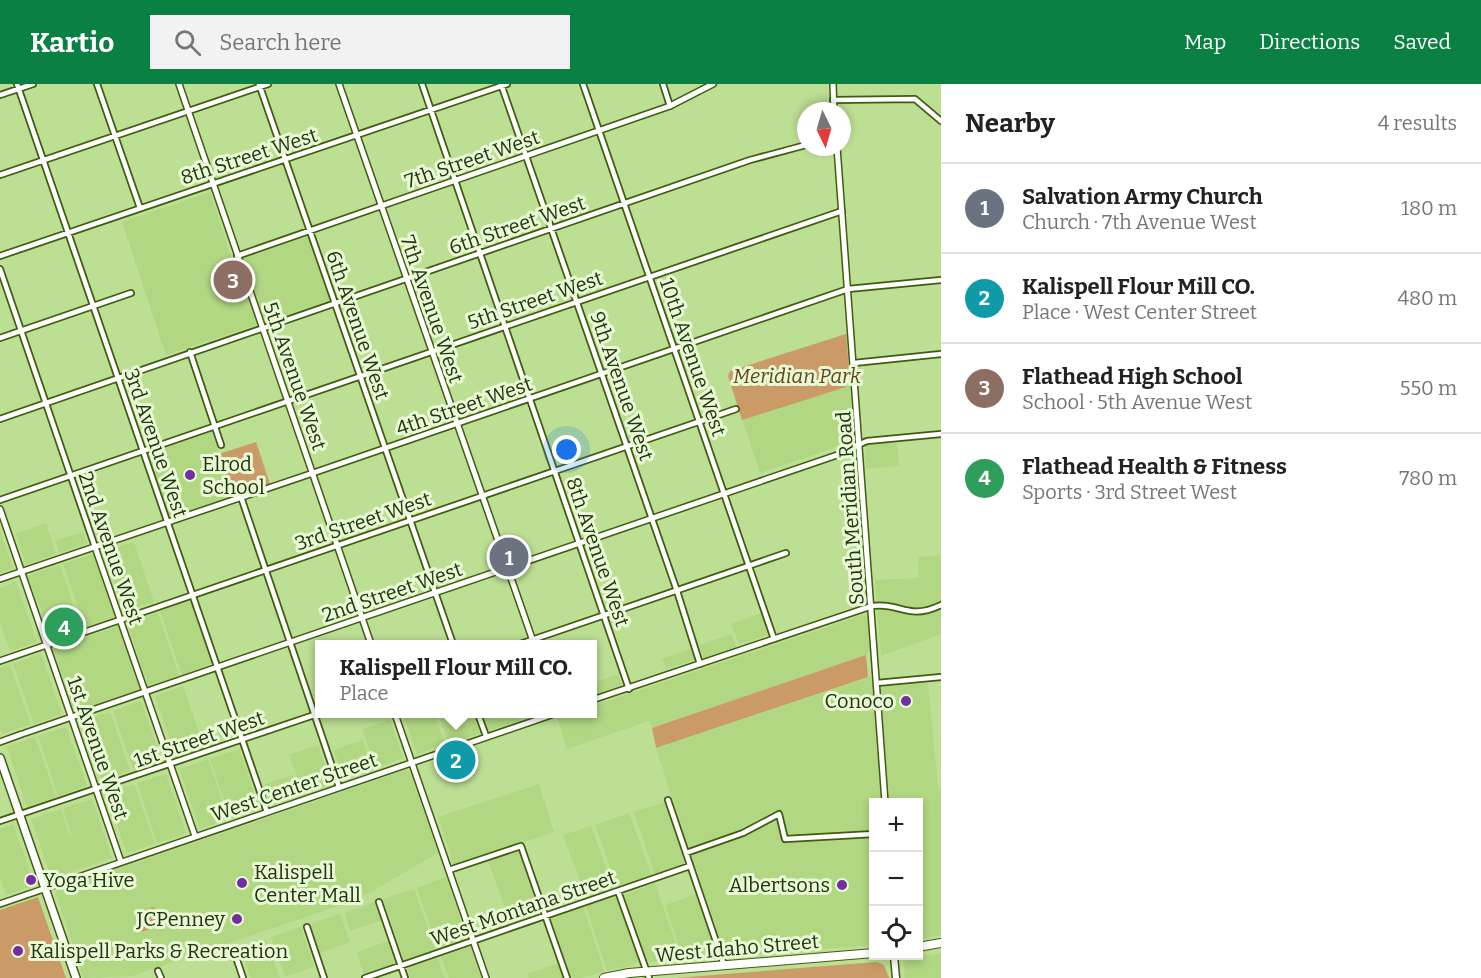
<!DOCTYPE html>
<html lang="en">
<head>
<meta charset="utf-8">
<style>
	:root { --surface:#fff; --page:#f2f2f2; --text:#222; --muted:#767676; --line:#e0e0e0; --accent:#0b8043 }
	body { margin:0; font-family:Bitter,serif; background:var(--page); color:var(--text) }
	.controls { position:absolute; right:18px; bottom:18px; display:grid; overflow:hidden; border-radius:0px; box-shadow:0 3px 9px #0003 }
	.controls button { width:54px; height:54px; display:grid; place-items:center; padding:0; border:0; border-bottom:2px solid var(--line); background:var(--surface); color:var(--text); font:30px sans-serif }
	.compass { position:absolute; left:797px; top:18px; width:54px; height:54px; border-radius:50%; background:var(--surface); box-shadow:0 3px 9px #0003; rotate:175deg }
	.you { position:absolute; left:567px; top:366px; width:21px; height:21px; margin:-15px; border:4px solid #fff; border-radius:50%; background:#1a73e8; box-shadow:0 0 0 9px #1a73e833 }
	.badge { display:grid; place-items:center; width:39px; height:39px; border-radius:50%; background:var(--accent); color:#fff; font-size:20px; font-weight:700 }
	.pin { position:absolute; translate:-50% -50%; border:3px solid #fff; box-shadow:0 2px 6px #0006 }
	.popup { position:absolute; left:315px; top:556px; width:282px; height:78px; box-sizing:border-box; display:grid; place-content:center; border-radius:0px; background:var(--surface); filter:drop-shadow(0 2px 4px #0005); font-size:20px; white-space:nowrap; color:var(--muted) }
	.popup b { font-size:22px; color:var(--text) }
	.popup::after { content:''; position:absolute; left:50%; top:100%; margin-left:-12px; border:12px solid transparent; border-top-color:var(--surface) }
	.list { margin:0; padding:0; list-style:none }
	h2 { display:flex; justify-content:space-between; align-items:center; height:78px; margin:0; padding:0 24px; font-size:26px }
	h2 small { font-size:20px; font-weight:400; color:var(--muted) }
	.list li { display:grid; grid-template-columns:39px 1fr auto; gap:18px; align-items:center; box-sizing:border-box; height:90px; padding:0 24px; border-top:2px solid var(--line) }
	.list b { display:block; font-size:22px; white-space:nowrap }
	.list p { margin:0; font-size:20px; white-space:nowrap; color:var(--muted) }
	.list em { font-size:20px; font-style:normal; color:var(--muted) }
	.icon { flex:none; width:33px; height:33px; fill:none; stroke:currentColor; stroke-width:2; stroke-linecap:round; stroke-linejoin:round }
	.map { position:relative; flex:none; width:941px; height:894px; overflow:hidden }
	header { display:flex; align-items:center; gap:36px; box-sizing:border-box; height:84px; padding:0 30px; background:var(--accent); color:#fff }
	header strong { font-size:28px }
	nav { display:flex; gap:33px; margin-inline-start:auto; font-size:21px }
	.search { width:420px; height:54px; background:var(--page); display:flex; align-items:center; gap:15px; box-sizing:border-box; padding:0 21px; border-radius:0px; color:var(--muted); font-size:22px }
	main { display:flex }
	aside { flex:1; background:var(--surface) }
	.map>svg:first-child { display:block }
	.built { fill:#b1d783 }
	.green { fill:#cb9b67 }
	.lines { fill:none; stroke-linecap:round; stroke-linejoin:round }
	.minor-casing { stroke:#405c0f; stroke-width:8 }
	.tertiary-casing { stroke:#405c0f; stroke-width:8 }
	.secondary-casing { stroke:#405c0f; stroke-width:9 }
	.primary-casing { stroke:#405c0f; stroke-width:10 }
	.trunk-casing { stroke:#405c0f; stroke-width:10 }
	.minor { stroke:#fff; stroke-width:4.5 }
	.tertiary { stroke:#fff; stroke-width:5 }
	.secondary { stroke:#fff; stroke-width:6 }
	.primary { stroke:#fff; stroke-width:7 }
	.trunk { stroke:#fff; stroke-width:8 }
	.poi-dot { fill:#732da1; stroke:#e7fad4; stroke-width:2 }
	.labels { text-anchor:middle; dominant-baseline:central; stroke-width:6; stroke-linejoin:round; paint-order:stroke }
	.street-label { font-size:20px; fill:#253213; stroke:#e7fad4 }
	.park-label { font-size:20px; font-style:italic; fill:#64441f; stroke:#e7fad4 }
	.poi-label { font-size:20px; fill:#253213; stroke:#e7fad4; text-anchor:start }
</style>
</head>
<body>
<header>
<strong>Kartio</strong>
<div class="search"><svg class="icon" aria-label="search" viewBox="0 0 24 24"><circle cx="10" cy="10" r="6"/><path d="M15 15l6 6"/></svg>Search here</div>
<nav><a>Map</a><a>Directions</a><a>Saved</a></nav>
</header>
<main>
<div class="map">
<svg width="941" height="894" viewBox="0 0 941 894">
	<rect width="100%" height="100%" fill="#bcdf93"/>
	<path class="built" d="M210,108l22,68 76,-26 22,66 -164,55 -44,-133z
		M846,250l8,107 -94,32 -32,-97 2,-5z
		M211,346l23,66 -65,22 -23,-65z
		M897,358l2,24 -33,3 -1,-19 2,-5z
		M46,439l10,31 -30,10 -10,-30z
		M0,447l13,37 -13,5z
		M83,448l4,11 -28,10 -4,-12z
		M134,458l20,60 -30,9 -19,-60z
		M93,470l23,62 -31,11 -22,-63z
		M941,471v79l-60,22 -6,-76 44,-2 -1,-21z
		M60,481l21,63 -29,12 -4,-3 -7,-28 -14,-33z
		M16,498l21,60 -27,9 -10,-27v-36z
		M189,516l4,2 20,61 -31,12 -22,-64z
		M158,529l21,63 -30,12 -22,-65z
		M762,529l7,21 -30,10 -8,-20z
		M863,531l5,3 2,32 -4,5 -214,73 -3,-7 -82,28 -10,-31 13,-4h22l1,-8z
		M118,542l22,64 -65,22 -22,-63z
		M732,550l4,13 -32,11 -5,-13z
		M693,564l4,11 -31,10 -4,-10z
		M41,570l21,60 -28,10 -21,-60z
		M10,581l21,59 -29,10 -2,-7v-59z
		M618,590l4,11 -28,10 -1,-12z
		M873,592l9,126h-8l-1,30 -83,5 -3,-2 -6,-25 -10,2 -29,19 -53,18 -33,-101z
		M928,599l10,105h3v147l-22,5 -1,-138h-29l-9,-112 5,-4z
		M183,602l21,60 -28,9 -21,-59z
		M141,617l21,60 -28,10 -21,-60z
		M110,628l20,59 -28,10 -21,-60z
		M403,630h31l11,30 -28,10z
		M438,630h35l7,19 -31,12z
		M480,630h36l3,7 -32,10z
		M390,636l13,38 -28,10 -13,-39z
		M66,643l21,59 -29,10 -20,-60z
		M35,653l21,60 -29,10 -20,-60z
		M363,656l10,29 -29,10 -10,-29z
		M318,661l13,38 -28,10 -14,-38z
		M239,665l20,59 -29,10 -20,-59z
		M208,675l20,60 -28,10 -21,-60z
		M406,686l5,3 27,80 -79,46 -227,77 -48,2 -28,-84 1,-4z
		M166,690l20,59 -29,10 -20,-60z
		M293,691l7,19 -28,10 -7,-20z
		M134,700l21,60 -28,9 -21,-59z
		M539,700l15,48 -100,33 -16,-48z
		M92,715l20,59 -60,20 -21,-59 30,-10 9,28h2l-9,-29z
		M665,718l20,62 -30,11 -21,-63z
		M629,729l23,63 -35,11 -22,-62z
		M774,734l4,1 5,22 90,-3v107l-144,12 -4,-4 -34,-99 53,-19z
		M13,740l22,61 -29,10 -6,-17v-49z
		M591,742l22,61 -2,3 -25,8 -23,-63z
		M516,766l3,1 21,62 -29,11 -23,-63z
		M446,793l21,62 -29,10 -21,-61z
		M655,799l26,76v1l-29,2 -7,-3 -22,-63z
		M414,805l21,61 -31,10 -21,-61z
		M696,810l20,61 -32,5 -19,-55z
		M616,812l23,65 -10,5 -22,4 -21,-64z
		M375,818l7,18 -32,11 -6,-18z
		M583,823l21,64 -22,7h-11l-20,-59z
		M340,830l10,28 -30,11 -10,-29z
		M301,843l13,40 -29,10 -14,-40z
		M266,855l14,39h-29l-10,-30z
		M388,857l7,22 -31,11 -7,-22z
		M470,863l11,31h-32l-8,-22z
		M941,869v25h-36l-1,-14 5,-6z
		M437,874l8,20h-35l-2,-11z
		M559,879l5,15h-35l-2,-4z"/>
	<path class="green" d="M846,250l3,37 -4,4 1,12 -104,33 -14,-44 2,-5z
		M256,358l14,42 -36,12 -15,-42z
		M866,571l2,22 -212,71 -4,-20z
		M38,813l28,81h-66v-68z
		M154,823l6,18 -18,7 -7,-19z
		M876,878l8,3 5,13h-213z"/>
	<g class="lines">
		<g class="minor-casing">
			<path id="minor" d="M17,0l250,728
				M97,0l43,124
				M259,0l194,560
				M422,0l207,605
				M501,0l176,507 23,73
				M583,0l191,555
				M663,0l7,22
				M0,11l33,-11
				M833,16l82,-1 26,22
				M0,91l268,-91
				M0,172l507,-172
				M237,172l144,-50
				M0,185l95,278
				M0,254l131,-45
				M190,268l31,93
				M854,279l87,-9
				M0,335l750,-259 56,-15
				M860,360l7,-3 74,-7
				M313,389l535,-184 93,-9
				M241,413l98,290
				M0,416l842,-289
				M872,522c29,-4 35,15 69,-1
				M120,536l616,-211
				M520,560l266,-91
				M877,599l64,-6
				M478,630l8,22
				M668,716l56,165
				M0,737l320,-108
				M686,769l57,-20 36,-19 6,25 89,-5
				M449,786l72,-24 46,132
				M618,807l31,87
				M379,818l26,76
				M307,843l17,51
				M234,867l9,27
				M158,887l3,7
				M365,894l325,-112"/>
		</g>
		<g class="tertiary-casing">
			<path id="tertiary" d="M179,0l192,560
				M339,0l195,560
				M833,0l1,27
				M837,63l48,655
				M381,122l289,-100 43,-22
				M0,425l121,353
				M95,463l100,289
				M0,495l313,-106
				M0,577l120,-41
				M592,616l280,-94
				M395,630l91,264
				M25,649l818,-280 17,-9
				M0,658l22,-8
				M0,820l554,-190"/>
		</g>
		<g class="secondary-casing">
			<path id="secondary" d="M894,872l2,22"/>
		</g>
		<g class="primary-casing">
			<path id="primary" d="M0,674l76,220"/>
		</g>
		<g class="trunk-casing">
			<path id="trunk" d="M918,863l23,-4
				M604,894l25,-5 245,-20"/>
		</g>
		<use href="#minor" class="minor"/>
		<use href="#tertiary" class="tertiary"/>
		<use href="#secondary" class="secondary"/>
		<use href="#primary" class="primary"/>
		<use href="#trunk" class="trunk"/>
	</g>
	<g class="poi-dot">
		<circle cx="190" cy="391" r="6"/>
		<circle cx="906" cy="617" r="6"/>
		<circle cx="31" cy="796" r="6"/>
		<circle cx="242" cy="799" r="6"/>
		<circle cx="842" cy="801" r="6"/>
		<circle cx="237" cy="835" r="6"/>
		<circle cx="18" cy="867" r="6"/>
	</g>
	<g class="labels">
		<g class="street-label">
			<text transform="translate(249 72) rotate(-18)">8th Street West</text>
			<text transform="translate(472 75) rotate(-19)">7th Street West</text>
			<text transform="translate(517 141) rotate(-19)">6th Street West</text>
			<text transform="translate(535 216) rotate(-19)">5th Street West</text>
			<text transform="translate(432 225) rotate(71)">7th Avenue West</text>
			<text transform="translate(358 241) rotate(71)">6th Avenue West</text>
			<text transform="translate(693 273) rotate(71)">10th Avenue West</text>
			<text transform="translate(295 292) rotate(71)">5th Avenue West</text>
			<text transform="translate(622 302) rotate(71)">9th Avenue West</text>
			<text transform="translate(464 322) rotate(-19)">4th Street West</text>
			<text transform="translate(156 359) rotate(71)">3rd Avenue West</text>
			<text transform="translate(850 424) rotate(-94)">South Meridian Road</text>
			<text transform="translate(363 437) rotate(-19)">3rd Street West</text>
			<text transform="translate(111 464) rotate(71)">2nd Avenue West</text>
			<text transform="translate(598 468) rotate(71)">8th Avenue West</text>
			<text transform="translate(392 508) rotate(-19)">2nd Street West</text>
			<text transform="translate(199 655) rotate(-19)">1st Street West</text>
			<text transform="translate(98 664) rotate(71)">1st Avenue West</text>
			<text transform="translate(294 703) rotate(-19)">West Center Street</text>
			<text transform="translate(523 824) rotate(-19)">West Montana Street</text>
			<text transform="translate(737 864) rotate(-5)">West Idaho Street</text>
		</g>
		<g class="park-label">
			<text x="797" y="292">Meridian Park</text>
		</g>
		<g class="poi-label">
			<text x="202" y="380">Elrod<tspan x="202" dy="23">School</tspan></text>
			<text x="894" y="617" text-anchor="end">Conoco</text>
			<text x="254" y="788">Kalispell<tspan x="254" dy="23">Center Mall</tspan></text>
			<text x="43" y="796">Yoga Hive</text>
			<text x="830" y="801" text-anchor="end">Albertsons</text>
			<text x="225" y="835" text-anchor="end">JCPenney</text>
			<text x="30" y="867">Kalispell Parks &amp; Recreation</text>
		</g>
	</g>
</svg>
<div class="controls">
<button>+</button>
<button>−</button>
<button><svg class="icon" aria-label="locate" viewBox="0 0 24 24"><circle cx="12" cy="12" r="6"/><path d="M12 2v4M12 18v4M2 12h4M18 12h4"/></svg></button>
</div>
<svg class="compass" viewBox="-18 -18 36 36"><path d="M0-13l5 13h-10z" fill="#e53935"/><path d="M0 13l5-13h-10z" fill="#767676"/></svg>
<div class="you"></div>
<div class="pin badge" style="left:509px;top:473px;background:#6b7280">1</div>
<div class="pin badge" style="left:456px;top:676px;background:#0f9aa8">2</div>
<div class="popup"><b>Kalispell Flour Mill CO.</b>Place</div>
<div class="pin badge" style="left:233px;top:196px;background:#8d6e63">3</div>
<div class="pin badge" style="left:64px;top:543px;background:#2e9e5b">4</div>
</div>
<aside>
<h2>Nearby<small>4 results</small></h2>
<ul class="list">
<li><span class="badge" style="background:#6b7280">1</span><div><b>Salvation Army Church</b><p>Church · 7th Avenue West</p></div><em>180 m</em></li>
<li><span class="badge" style="background:#0f9aa8">2</span><div><b>Kalispell Flour Mill CO.</b><p>Place · West Center Street</p></div><em>480 m</em></li>
<li><span class="badge" style="background:#8d6e63">3</span><div><b>Flathead High School</b><p>School · 5th Avenue West</p></div><em>550 m</em></li>
<li><span class="badge" style="background:#2e9e5b">4</span><div><b>Flathead Health &amp; Fitness</b><p>Sports · 3rd Street West</p></div><em>780 m</em></li>
</ul>
</aside>
</main>
</body>
</html>
